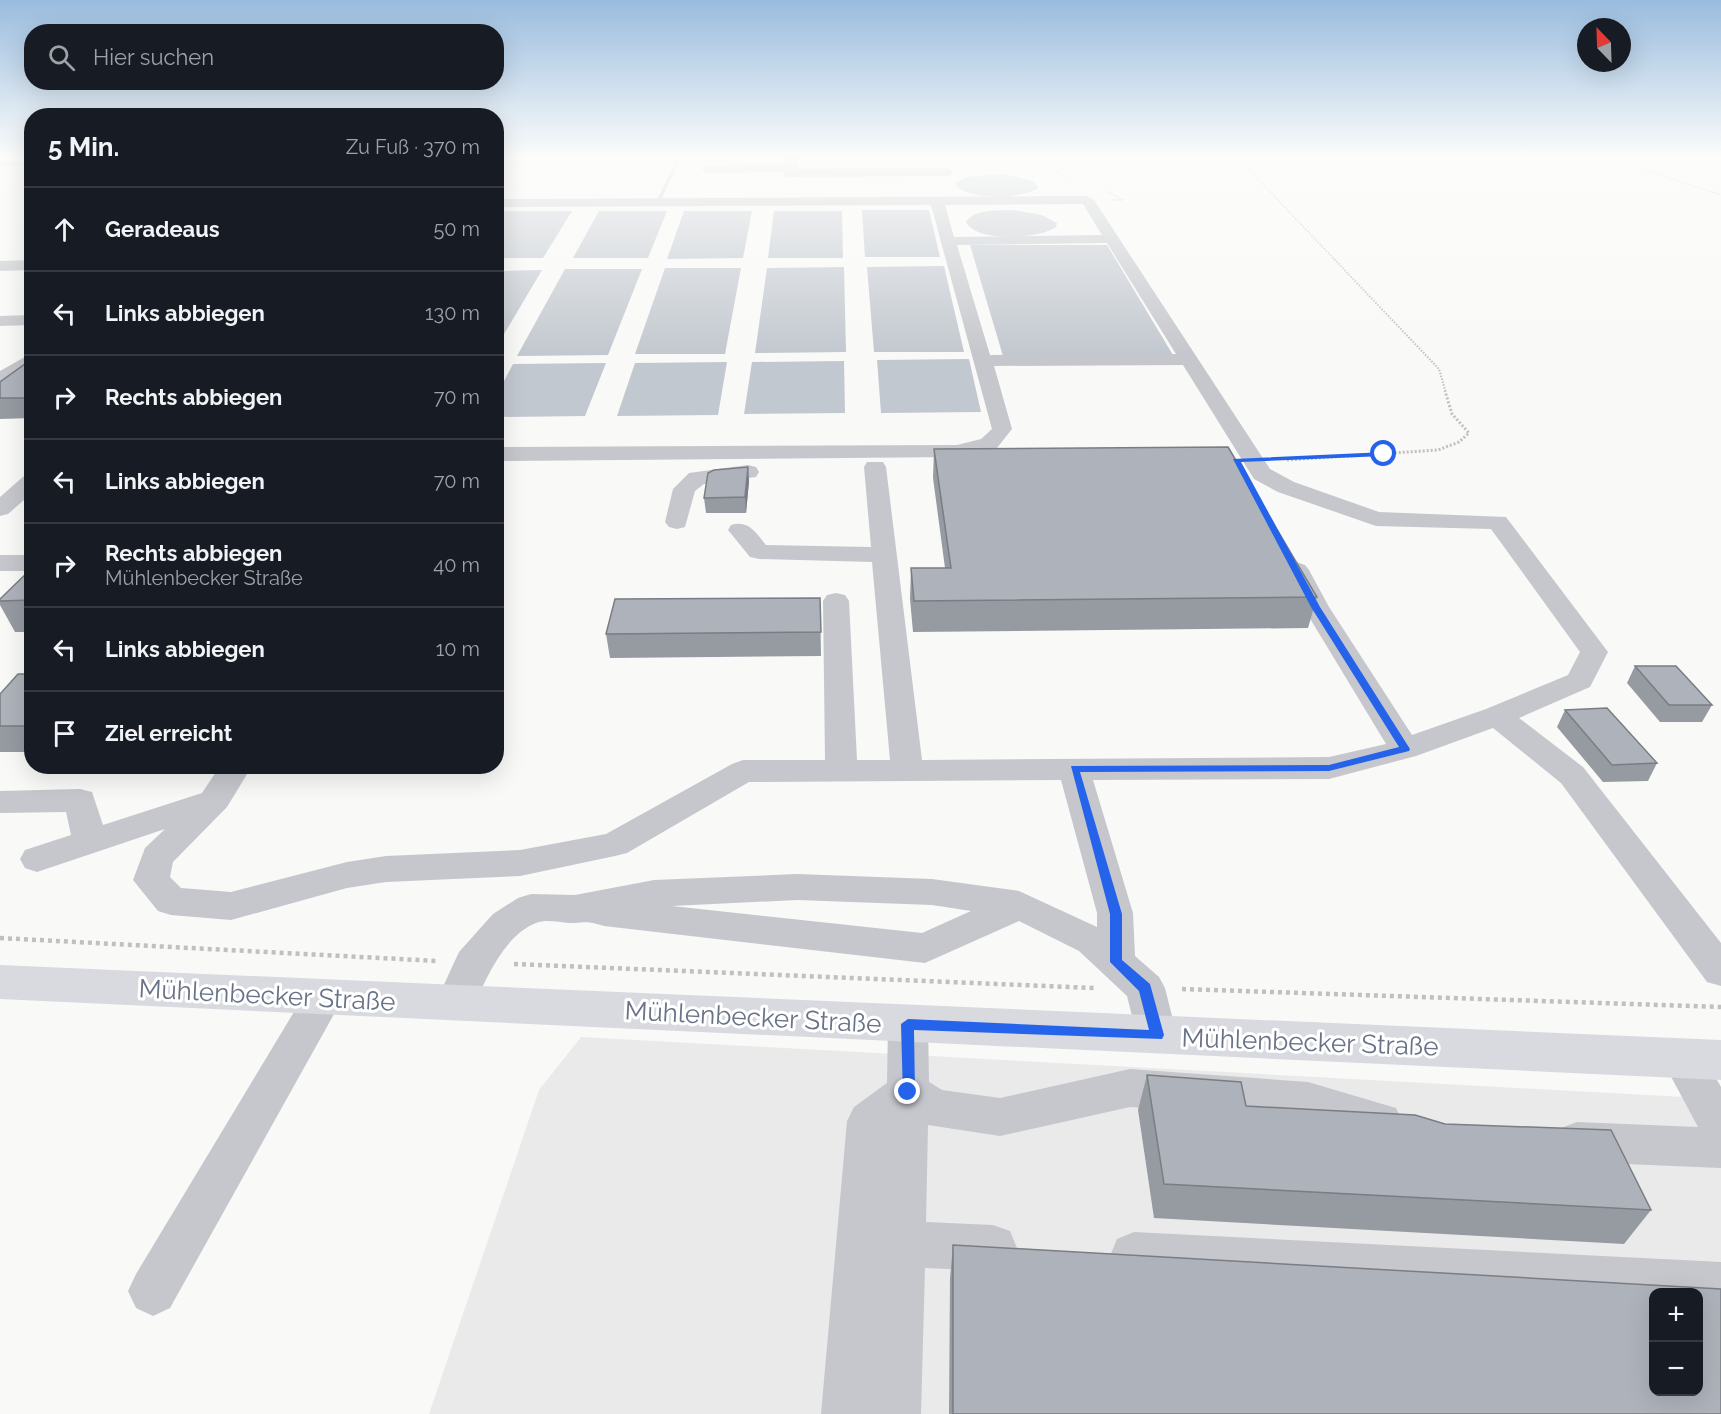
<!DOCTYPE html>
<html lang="de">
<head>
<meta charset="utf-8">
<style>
	:root { --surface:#171b24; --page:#242831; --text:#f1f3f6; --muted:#9ea1a6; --line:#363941 }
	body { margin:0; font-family:Raleway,sans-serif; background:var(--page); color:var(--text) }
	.controls { position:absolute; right:18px; bottom:18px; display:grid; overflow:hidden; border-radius:12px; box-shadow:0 6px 24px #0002 }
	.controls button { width:54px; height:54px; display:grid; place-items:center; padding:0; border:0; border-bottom:2px solid var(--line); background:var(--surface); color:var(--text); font:30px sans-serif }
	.compass { position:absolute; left:1577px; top:18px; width:54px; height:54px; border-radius:50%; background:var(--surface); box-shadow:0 6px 24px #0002; rotate:337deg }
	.stop { position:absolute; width:18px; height:18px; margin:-14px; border:4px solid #2563eb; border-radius:50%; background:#fff }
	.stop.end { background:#2563eb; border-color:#fff; box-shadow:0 2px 6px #0008 }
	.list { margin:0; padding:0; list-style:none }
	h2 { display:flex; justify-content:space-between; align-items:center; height:78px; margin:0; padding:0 24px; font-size:26px }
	h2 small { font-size:20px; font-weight:400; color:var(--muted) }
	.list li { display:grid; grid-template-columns:39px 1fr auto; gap:18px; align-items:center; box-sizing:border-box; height:84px; padding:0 24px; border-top:2px solid var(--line) }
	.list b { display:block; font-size:22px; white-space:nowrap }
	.list p { margin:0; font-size:20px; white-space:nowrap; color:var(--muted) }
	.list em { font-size:20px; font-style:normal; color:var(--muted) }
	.icon { flex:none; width:33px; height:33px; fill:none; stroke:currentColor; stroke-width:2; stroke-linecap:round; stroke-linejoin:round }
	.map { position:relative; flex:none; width:1721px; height:1414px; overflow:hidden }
	.search { position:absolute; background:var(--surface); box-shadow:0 6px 24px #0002; left:24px; top:24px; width:480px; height:66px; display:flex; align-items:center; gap:15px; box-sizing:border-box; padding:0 21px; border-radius:24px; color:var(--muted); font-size:22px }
	.panel { position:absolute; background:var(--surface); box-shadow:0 6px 24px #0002; left:24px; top:108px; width:480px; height:666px; border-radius:24px }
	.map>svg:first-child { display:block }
	.built { fill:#eaeaea; fill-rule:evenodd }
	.water { fill:#c2c8cf }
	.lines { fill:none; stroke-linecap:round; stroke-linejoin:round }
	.stream { fill:#c2c8cf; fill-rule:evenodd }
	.path-far3 { stroke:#bfc0c3; stroke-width:1.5; stroke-dasharray:1.5 1.5; stroke-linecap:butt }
	.path-far2 { stroke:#bfc0c3; stroke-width:2; stroke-dasharray:1.5 1.5; stroke-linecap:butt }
	.path-far1 { stroke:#bfc0c3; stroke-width:3; stroke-dasharray:2 2; stroke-linecap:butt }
	.path { stroke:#bfc0c3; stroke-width:4.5; stroke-dasharray:4 4; stroke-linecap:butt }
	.minor { fill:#c5c7cc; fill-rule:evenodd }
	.major { fill:#d8dadf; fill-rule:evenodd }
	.wall { fill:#969aa1 }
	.shaded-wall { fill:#7a7d83 }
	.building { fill:#aeb3bb; stroke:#7a7d83; stroke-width:1.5; fill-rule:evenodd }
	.route { fill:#2563eb }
	.labels { text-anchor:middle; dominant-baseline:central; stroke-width:6; stroke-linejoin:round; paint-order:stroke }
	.near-street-label { font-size:26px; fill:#697387; stroke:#fff }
</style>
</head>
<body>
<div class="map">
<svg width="1721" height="1414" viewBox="0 0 1721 1414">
	<rect width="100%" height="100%" fill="#f9f9f7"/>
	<path class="built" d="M581,1037l1140,62v315h-1292l110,-324zM1654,1292h44v100h-44z"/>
	<path class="water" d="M1004,174l30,7 4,7c-14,11 -75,13 -83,-5l12,-6z
		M862,210h67l11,47h-75z
		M1013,210l29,5 15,8 -1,4c-17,12 -79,16 -90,-5 9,-14 33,-11 47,-12z
		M504,211h68l-29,47h-46v-37z
		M599,211h68l-19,47h-75z
		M684,211h68l-9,47 -76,1z
		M774,211h68l1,47h-75z
		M970,245h137l66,110 -170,1z
		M944,266l20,86h-90l-7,-85z
		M844,267l2,85 -91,1 12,-85z
		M665,268h76l-16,86h-90z
		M565,269h77l-34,86 -91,1z
		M542,270l-45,76v-75z
		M969,359l12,53 -100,1 -4,-53z
		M844,361l1,52 -101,1 8,-52z
		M727,362l-9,53 -101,1 18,-53z
		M606,363l-21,53 -88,1v-23l16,-30z"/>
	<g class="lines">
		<path class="stream" d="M496,161h181l2,1 -18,38 -2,1 -2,-1 18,-37h-179z
			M0,163h32v2h-32z"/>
		<path class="path-far3" d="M1036,157l32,22
			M1237,157l99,104
			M1604,157l117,38
			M1108,192l15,8h-11"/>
		<path class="path-far2" d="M1334,259l105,110 7,24"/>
		<path class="path-far1" d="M1287,460l151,-10 21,-8 10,-9 -17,-19 -7,-23"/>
		<path class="path" d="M0,938l437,23
			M514,964l580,24
			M1182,989l539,18"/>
		<path class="minor" d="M786,157h12l-1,12 151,-1 6,4 -6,4 -160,1 -4,-1 -1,-4 -76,1 -6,-4 6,-4 79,-1z
			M1087,196l7,4 176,269 24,13 85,30 127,5 102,135 -18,35 -71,31 64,49 138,176v43l-14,-4 -146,-199 -68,-55 -77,28 -87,23 -236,1 40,133 2,43 24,21 6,11 12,48 -6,12 -14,5 -14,-5 -6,-12 -10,-40 -48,-45 -60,-30 -94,42 -321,-37c-19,-6 -17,-3 -35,-3 -10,-1 -24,-4 -33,0 -35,14 -52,62 -67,92l-14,5 -14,-5 -6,-11 24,-52 34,-38 25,-16 13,-4 44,1 79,-15 143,-6 135,5 87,12 78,36v-14l-36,-133 -312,2 -122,71 -12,3 -95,20 -134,6 -39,6 -116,32 -60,-5 -13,-4 -25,-31 12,-32 20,-19 -128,43 -12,-4 -5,-9 5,-9 46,-15 -5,-23 -66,1v-22l80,-2 12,3 11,33 99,-32 18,-27h32l-25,41 -54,55 -3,15 11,11 50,4 116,-30 39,-6 134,-6 86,-16 126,-70 11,-4h82l-2,-159 4,-6 9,-2 9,2 4,6 8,159h33l-18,-198 -113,-3 -9,-2 -22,-27 3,-5c18,-5 24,7 35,20l105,2 -7,-80 3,-5h16l3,5 36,293 407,-3 57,-13 -83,-137 -20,-37 4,-5 9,-3 9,3 4,5 20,37 83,128 74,-26 82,-34 12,-23 -89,-123 -115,-3 -98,-34 -24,-13 -71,-114 -189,1 18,63 -15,19 -40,9 -461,4v-14l461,-2 24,-6 11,-10 -61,-224 -435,2v-8zM1083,204l19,31 -148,2 -9,-32zM1107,243l69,111 -186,1 -33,-110zM797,900l135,5 39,6 -49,22 -250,-27z
			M32,260v10l-32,1v-10z
			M32,315v10l-32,1v-10z
			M32,353v14l-32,19v-15z
			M748,465l8,2 3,5 -3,5 -52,7 -9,7 -10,36 -8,2 -8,-2 -4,-5 8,-33 16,-16z
			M32,474v19l-24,21 -8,2v-19l24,-21z
			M0,555h32v16h-32z
			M323,982l14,5 6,11 -173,310 -17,8 -17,-8 -8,-17 8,-17 173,-287z
			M908,1007l14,5 6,12 1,58 13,8 58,8 130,-29 178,13 88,26 7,14 -7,14 -15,6 -73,-22 -178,-13 -130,29 -72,-11 -2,97 67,3 17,6 7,17 -7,17 -17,6 -68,-3 -4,146h-100l26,-293 7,-14 33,-24 1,-59 6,-12z
			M1682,1040l15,5 24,42v81l-144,-6 -16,-6 -6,-14 6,-14 16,-6 121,5 -37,-69 6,-13z
			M1134,1232l587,30v48l-23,-1v-17h-44v15l-520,-27 -17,-7 -7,-17 7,-17z"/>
		<path class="major" d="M0,965l1721,75v40l-1721,-81z"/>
	</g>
	<path class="wall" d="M32,359v59l-32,1v-37z
		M934,449l383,148 -9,31 -395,4 -3,-33 1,-31h34l-12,-90z
		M748,467l1,14 -3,32h-40l-2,-15z
		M32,508v17l-6,-12z
		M32,568v64h-17l-15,-27v-6z
		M820,598l1,58 -211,2 -4,-24z
		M1635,666l77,39 -10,17h-42l-33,-39z
		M32,674v78h-32v-58z
		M1565,710l92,53 -9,18 -45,1 -46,-55z
		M1147,1075l99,31 405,104 -27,34 -470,-26 -16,-108z
		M953,1245l768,169h-772l1,-136z"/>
	<path class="shaded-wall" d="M748,467l1,14 -3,32 -1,-16z"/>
	<path class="building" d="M32,359v39h-32v-16z
		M1228,447l89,150 -403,4 -3,-33h40l-17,-119z
		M748,467l-3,30 -41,1 4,-25 6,-3z
		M32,508v5h-6z
		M32,568v32l-32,1v-2z
		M820,598l1,34 -215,2 9,-35z
		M1635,666h41l36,39h-43z
		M18,674h14v52h-32v-32z
		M1607,708l50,55 -45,2 -47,-55z
		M1147,1075l94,7 5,24 169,9 30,9 166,6 40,80 -487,-26z
		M953,1245l768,44v125h-768zM1653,1293h45v99h-45z"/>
	<linearGradient id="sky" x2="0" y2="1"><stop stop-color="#99bcde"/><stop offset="0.44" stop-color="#fcfcfb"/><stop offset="1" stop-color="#fcfcfb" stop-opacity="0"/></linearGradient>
	<rect width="1721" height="355" fill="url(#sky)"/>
	<path class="route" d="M1386,452l-2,4 -143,6 79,145 90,142 -1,2 -80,20 -249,1 42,142v46l28,24 14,51 -2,4 -248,-9 1,62 -2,5h-10l-2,-73 7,-5 241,11 -10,-39 -29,-29v-48l-39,-148 258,-1 70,-18 -88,-140 -78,-148z"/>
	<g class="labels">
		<g class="near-street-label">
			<text transform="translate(267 995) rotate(3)">Mühlenbecker Straße</text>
			<text transform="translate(753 1017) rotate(3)">Mühlenbecker Straße</text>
			<text transform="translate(1310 1042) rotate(2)">Mühlenbecker Straße</text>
		</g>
	</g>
</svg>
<div class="controls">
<button>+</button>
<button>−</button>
</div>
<svg class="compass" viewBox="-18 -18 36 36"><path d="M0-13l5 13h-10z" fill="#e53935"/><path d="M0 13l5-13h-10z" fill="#9ea1a6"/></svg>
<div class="stop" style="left:1384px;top:454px"></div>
<div class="stop end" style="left:908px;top:1092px"></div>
<div class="search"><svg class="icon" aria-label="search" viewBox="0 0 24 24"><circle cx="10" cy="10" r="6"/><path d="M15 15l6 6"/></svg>Hier suchen</div>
<section class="panel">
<h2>5 Min.<small>Zu Fuß · 370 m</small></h2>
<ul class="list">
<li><svg class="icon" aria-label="ahead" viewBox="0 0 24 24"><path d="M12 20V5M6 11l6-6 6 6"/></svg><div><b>Geradeaus</b></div><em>50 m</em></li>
<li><svg class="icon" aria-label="left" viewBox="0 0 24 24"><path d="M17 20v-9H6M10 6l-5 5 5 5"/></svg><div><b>Links abbiegen</b></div><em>130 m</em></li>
<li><svg class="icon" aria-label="right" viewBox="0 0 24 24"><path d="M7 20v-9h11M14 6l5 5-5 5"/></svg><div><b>Rechts abbiegen</b></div><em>70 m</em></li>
<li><svg class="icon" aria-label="left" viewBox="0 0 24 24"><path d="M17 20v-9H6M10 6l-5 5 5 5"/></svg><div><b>Links abbiegen</b></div><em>70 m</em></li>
<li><svg class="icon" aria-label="right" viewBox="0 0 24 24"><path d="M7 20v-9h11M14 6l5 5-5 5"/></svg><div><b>Rechts abbiegen</b><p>Mühlenbecker Straße</p></div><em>40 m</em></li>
<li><svg class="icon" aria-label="left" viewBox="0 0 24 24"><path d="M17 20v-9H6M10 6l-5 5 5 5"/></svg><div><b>Links abbiegen</b></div><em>10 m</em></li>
<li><svg class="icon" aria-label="arrive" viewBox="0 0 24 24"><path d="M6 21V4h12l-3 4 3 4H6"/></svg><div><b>Ziel erreicht</b></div></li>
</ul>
</section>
</div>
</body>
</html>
